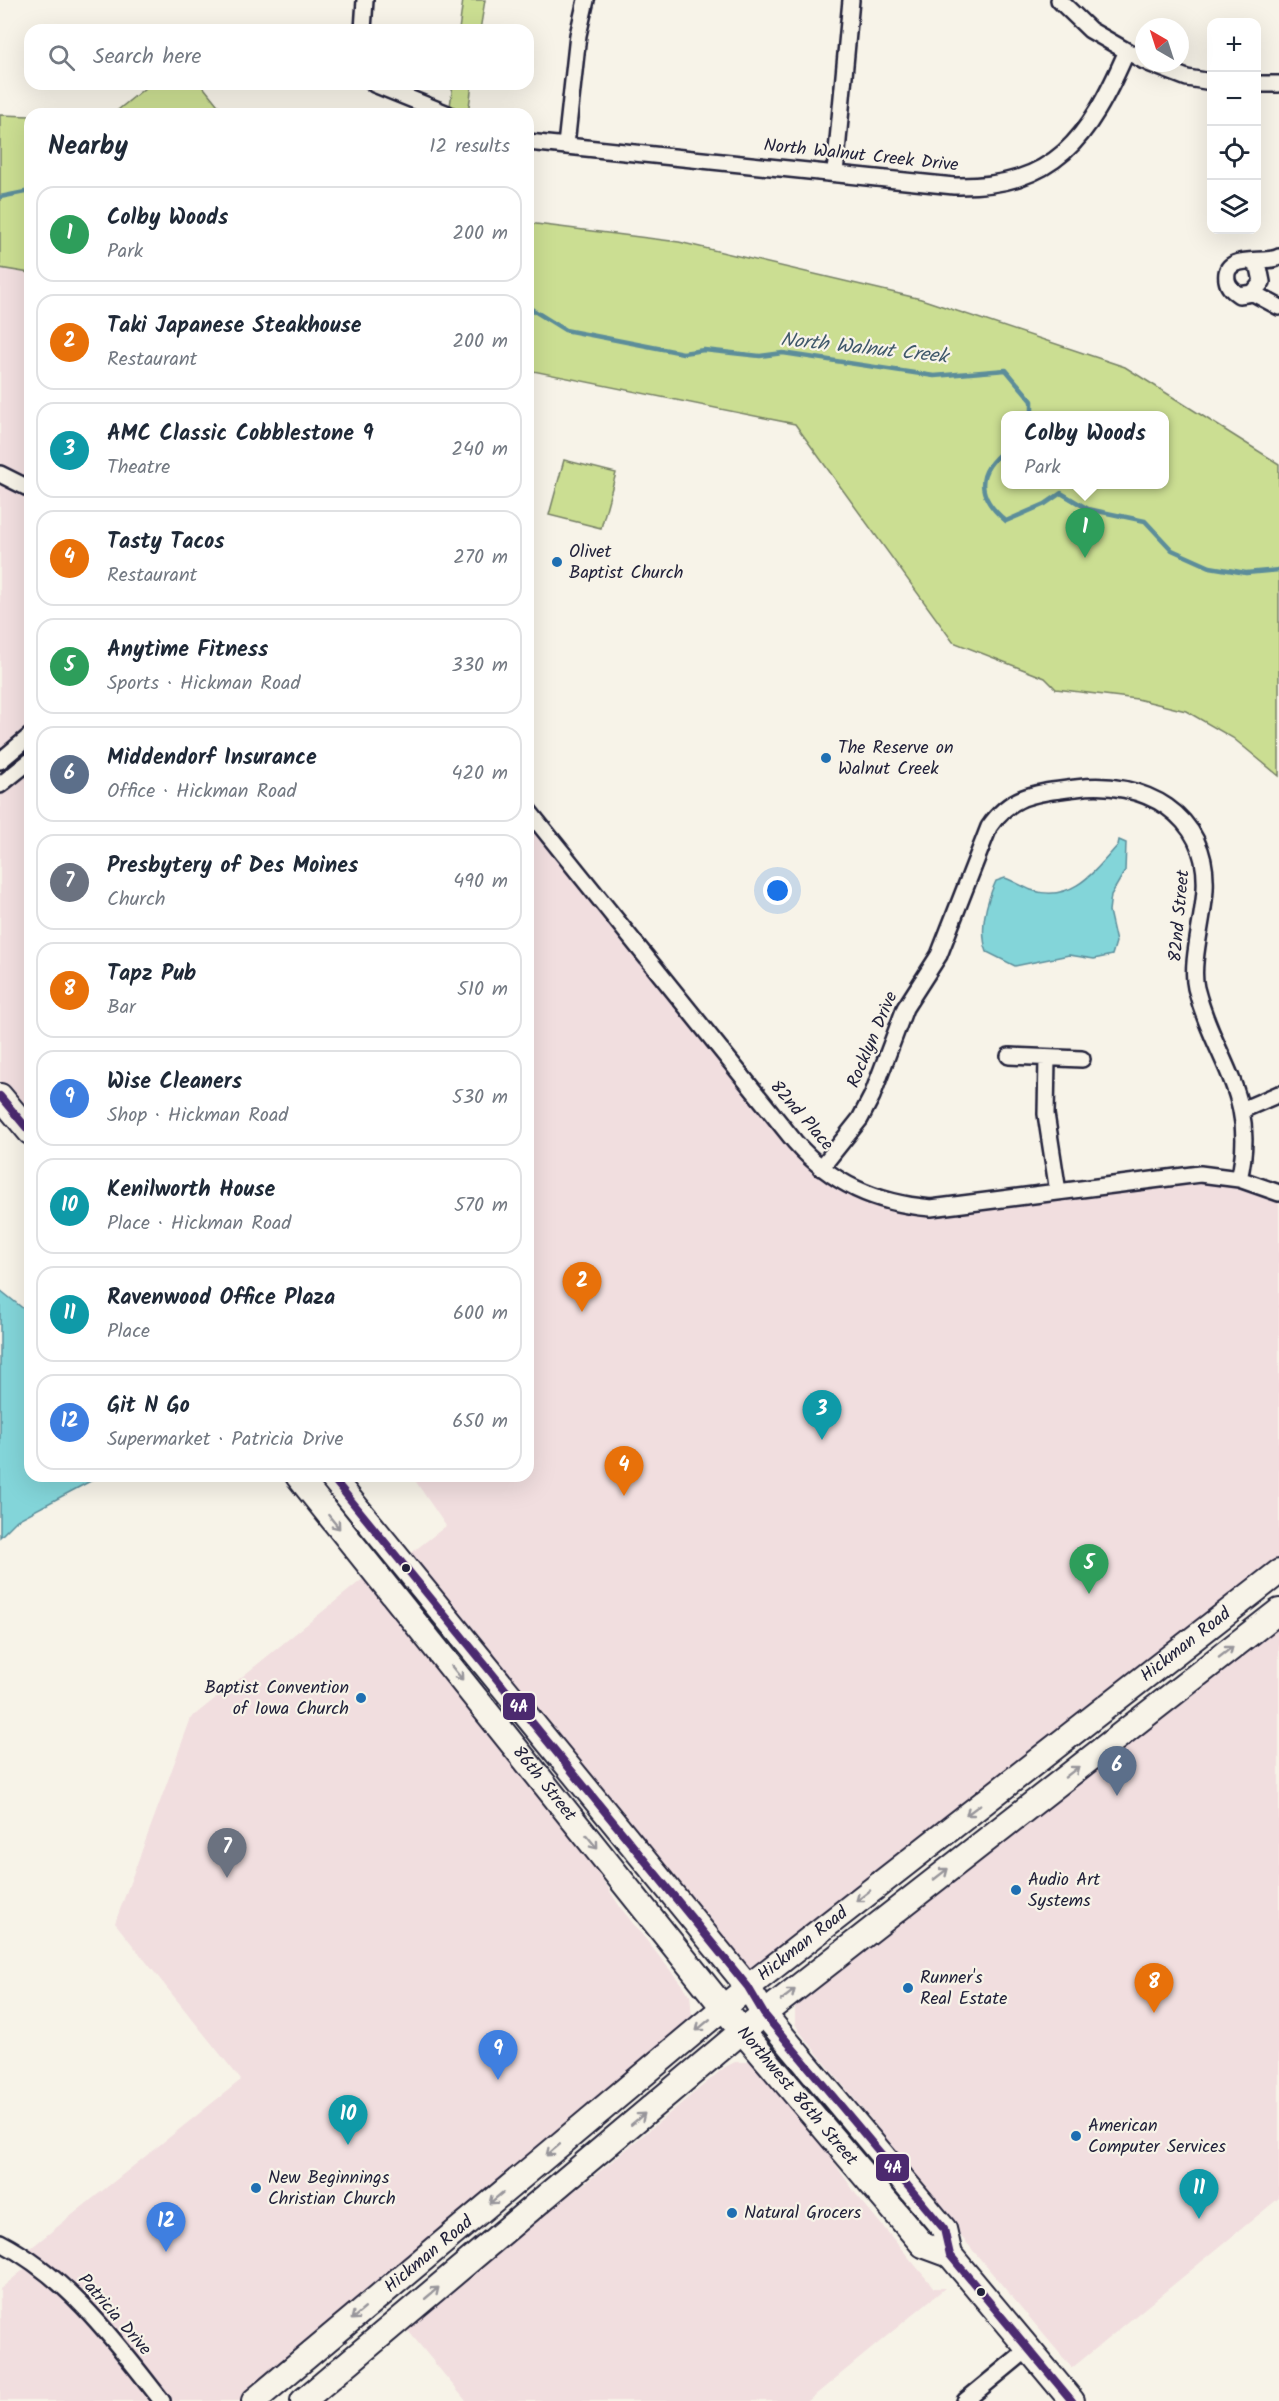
<!DOCTYPE html>
<html lang="en">
<head>
<meta charset="utf-8">
<style>
	:root { --surface:#fff; --page:#f2f2f3; --text:#1f2937; --muted:#747a83; --line:#e0e1e3; --accent:#1f6fb2 }
	body { margin:0; font-family:Kalam,sans-serif; background:var(--page); color:var(--text) }
	.controls { position:absolute; right:18px; top:18px; display:grid; overflow:hidden; border-radius:12px; box-shadow:0 6px 24px #0002 }
	.controls button { width:54px; height:54px; display:grid; place-items:center; padding:0; border:0; border-bottom:2px solid var(--line); background:var(--surface); color:var(--text); font:30px sans-serif }
	.compass { position:absolute; left:1135px; top:18px; width:54px; height:54px; border-radius:50%; background:var(--surface); box-shadow:0 6px 24px #0002; rotate:321deg }
	.you { position:absolute; left:778px; top:891px; width:21px; height:21px; margin:-15px; border:4px solid #fff; border-radius:50%; background:#1a73e8; box-shadow:0 0 0 9px #1a73e833 }
	.badge { display:grid; place-items:center; width:39px; height:39px; border-radius:50%; background:var(--accent); color:#fff; font-size:20px; font-weight:700 }
	.pin { position:absolute; translate:-50% -50px; filter:drop-shadow(0 2px 3px #0008) }
	.pin::after { content:''; position:absolute; top:32px; width:21px; height:18px; background:inherit; clip-path:polygon(0 0,100% 0,50% 100%) }
	.popup { position:absolute; left:1001px; top:411px; width:168px; height:78px; box-sizing:border-box; display:grid; place-content:center; border-radius:12px; background:var(--surface); filter:drop-shadow(0 2px 4px #0005); font-size:20px; white-space:nowrap; color:var(--muted) }
	.popup b { font-size:22px; color:var(--text) }
	.popup::after { content:''; position:absolute; left:50%; top:100%; margin-left:-12px; border:12px solid transparent; border-top-color:var(--surface) }
	.list { margin:0; padding:0; list-style:none }
	h2 { display:flex; justify-content:space-between; align-items:center; height:78px; margin:0; padding:0 24px; font-size:26px }
	h2 small { font-size:20px; font-weight:400; color:var(--muted) }
	.list li { display:grid; grid-template-columns:39px 1fr auto; gap:18px; align-items:center; box-sizing:border-box; height:96px; margin:0 12px 12px; padding:0 12px; border:2px solid var(--line); border-radius:18px }
	.list b { display:block; font-size:22px; white-space:nowrap }
	.list p { margin:0; font-size:20px; white-space:nowrap; color:var(--muted) }
	.list em { font-size:20px; font-style:normal; color:var(--muted) }
	.icon { flex:none; width:33px; height:33px; fill:none; stroke:currentColor; stroke-width:2; stroke-linecap:round; stroke-linejoin:round }
	.map { position:relative; flex:none; width:1279px; height:2401px; overflow:hidden }
	.search { position:absolute; background:var(--surface); box-shadow:0 6px 24px #0002; left:24px; top:24px; width:510px; height:66px; display:flex; align-items:center; gap:15px; box-sizing:border-box; padding:0 21px; border-radius:18px; color:var(--muted); font-size:22px }
	.panel { position:absolute; background:var(--surface); box-shadow:0 6px 24px #0002; left:24px; top:108px; width:510px; height:1374px; border-radius:18px }
	.map>svg:first-child { display:block }
	.built { fill:#f1dedf }
	.green { fill:#cbde92; stroke:#768066; stroke-width:1.5; fill-rule:evenodd }
	.water { fill:#83d5d9; stroke:#5c8d9a; stroke-width:1.5 }
	.lines { fill:none; stroke-linecap:round; stroke-linejoin:round }
	.stream { stroke:#5c8d9a; stroke-width:4.5 }
	.minor-casing { stroke:#22223b; stroke-width:20 }
	.primary-casing { stroke:#22223b; stroke-width:28 }
	.minor { stroke:#f7f3e8; stroke-width:15 }
	.primary { stroke:#f7f3e8; stroke-width:24 }
	.bus-1-casing { stroke:#f7f3e8; stroke-width:12 }
	.bus-1 { stroke:#4c2a6f; stroke-width:8 }
	.oneway { stroke:#97959a }
	.poi-dot { fill:#1f6fb2; stroke:#f7f3e8; stroke-width:2 }
	.bus-dot { fill:#22223b; stroke:#f7f3e8; stroke-width:2 }
	.labels { text-anchor:middle; dominant-baseline:central; stroke-width:4.5; stroke-linejoin:round; paint-order:stroke }
	.street-label { font-size:18px; fill:#22223b; stroke:#f7f3e8 }
	.poi-label { font-size:18px; fill:#22223b; stroke:#f7f3e8; text-anchor:start }
	.water-label { font-size:20px; font-style:italic; fill:#3f586a; stroke:#f7f3e8 }
	.line-badge { stroke:#f7f3e8; stroke-width:2 }
	.badge-label { font-size:16px; text-anchor:middle; font-weight:bold; fill:#fff }
</style>
</head>
<body>
<div class="map">
<svg width="1279" height="2401" viewBox="0 0 1279 2401">
	<rect width="100%" height="100%" fill="#f7f3e8"/>
	<filter id="ink" filterUnits="userSpaceOnUse"><feTurbulence type="fractalNoise" baseFrequency=".0167" numOctaves="2"/><feDisplacementMap in="SourceGraphic" scale="12" xChannelSelector="R" yChannelSelector="G"/><feConvolveMatrix kernelMatrix="1 2 1 2 8 2 1 2 1" color-interpolation-filters="sRGB"/></filter>
	<g filter="url(#ink)">
		<path class="built" d="M0,268l30,5v856l-30,-37z
			M528,810l284,349 89,47 274,-30 104,17v379l-531,415 -347,-426 45,-35 -34,-50h116z
			M364,1578l217,267 39,62 70,88 2,21 -8,12 -443,373h-241v-112l33,-27 -11,-7 219,-175 -126,-157 76,-205z
			M1279,1620v578l-207,170 -155,-184 -40,-57 -78,-96 -4,-8v-17l4,-7z
			M735,2062h15l12,7 46,55 48,70 78,94h11l-137,113h-342l-61,-74 116,-100 67,-46 137,-114z"/>
		<path class="green" d="M463,0h22l-5,30h-21z
			M150,84h51l24,30h-112z
			M453,84h19l-4,30h-19z
			M0,115l30,1v157l-30,-5z
			M528,223l151,19 242,57 204,68 154,97v312l-46,-38 -47,-27 -49,-12 -81,-10 -11,-11 -92,-36 -158,-218 -267,-54zM1006,416h158v68h-158z
			M564,460l52,13 -15,55 -52,-13z"/>
		<path class="water" d="M1119,840l7,3 -1,28 -14,24 -2,16 7,31 -4,13 -18,4 -25,-4 -54,11 -28,-14c-8,-22 -1,-50 9,-71l9,-3c9,3 18,9 26,12 40,14 63,-18 87,-45z
			M0,1290l30,24v162h70l-83,44 -17,17z"/>
		<g class="lines">
			<path class="stream" d="M0,197l30,-6
				M528,307l37,23 118,23 21,-3 56,6 23,-3 151,23 72,-6 26,31v15
				M1006,449c-32,24 -29,48 0,72l39,-17 16,-11 27,16 57,12 27,29 38,17 36,6 33,-3"/>
			<g class="minor-casing">
				<path id="minor" d="M1059,0l31,30 54,31
					M363,30l2,-30
					M1148,63l39,15 25,4
					M374,84l74,30
					M1256,84h23
					M528,142l426,44c101,2 135,-48 172,-133
					M566,145l12,-110 8,-35
					M835,173l16,-173
					M1250,261l9,6 3,15 -9,11 -14,2c-6,-4 -11,-8 -12,-15 -4,-28 38,-15 52,-23
					M1253,293l26,14
					M0,474l30,15
					M0,761l30,-25
					M0,785l30,-24
					M528,810l267,332c37,42 81,61 136,66l269,-34 39,5 40,14
					M1009,1056l73,3
					M1047,1058l-1,56 12,78
					M1242,1110l37,-16
					M821,1168l39,-49 12,-23 33,-88 34,-53 50,-128c23,-34 49,-34 87,-39 67,-9 133,26 129,101 -1,28 -15,74 -9,99 18,73 63,108 43,191
					M0,2242c69,36 115,99 162,159
					M965,2401l63,-52"/>
			</g>
			<g class="primary-casing">
				<g id="primary">
					<path d="M0,1096l30,36"/>
					<path id="s1" d="M298,1476l444,555 181,214 27,10"/>
					<path d="M331,1476l417,511 16,27 180,215 6,26 122,146"/>
					<path id="s2" d="M254,2401l494,-414 531,-415"/>
					<path d="M303,2401l439,-370 537,-420"/>
				</g>
			</g>
			<use href="#minor" class="minor"/>
			<use href="#primary" class="primary"/>
			<g class="bus-1-casing">
				<path id="bus-1" d="M0,1096l30,36
					M331,1476l417,511 16,27 180,215 6,26 122,146"/>
			</g>
			<use href="#bus-1" class="bus-1"/>
		</g>
		<defs><path id="oneway-shaft" d="M-6 0H5M1.5-3L5.5 0L1.5 3" fill="none" stroke-width="1.6" stroke-linecap="round" stroke-linejoin="round" transform="scale(1.5)"/></defs>
		<g class="oneway">
			<use href="#oneway-shaft" transform="translate(334 1522) rotate(51)"/>
			<use href="#oneway-shaft" transform="translate(1226 1652) rotate(-38)"/>
			<use href="#oneway-shaft" transform="translate(457 1673) rotate(51)"/>
			<use href="#oneway-shaft" transform="translate(1072 1772) rotate(-38)"/>
			<use href="#oneway-shaft" transform="translate(973 1810) rotate(143)"/>
			<use href="#oneway-shaft" transform="translate(592 1842) rotate(51)"/>
			<use href="#oneway-shaft" transform="translate(941 1874) rotate(-38)"/>
			<use href="#oneway-shaft" transform="translate(863 1896) rotate(142)"/>
			<use href="#oneway-shaft" transform="translate(788 1995) rotate(-38)"/>
			<use href="#oneway-shaft" transform="translate(703 2025) rotate(140)"/>
			<use href="#oneway-shaft" transform="translate(638 2119) rotate(-40)"/>
			<use href="#oneway-shaft" transform="translate(553 2150) rotate(140)"/>
			<use href="#oneway-shaft" transform="translate(496 2198) rotate(140)"/>
			<use href="#oneway-shaft" transform="translate(432 2293) rotate(-40)"/>
			<use href="#oneway-shaft" transform="translate(358 2314) rotate(140)"/>
		</g>
	</g>
	<g class="poi-dot">
		<circle cx="557" cy="562" r="6"/>
		<circle cx="826" cy="758" r="6"/>
		<circle cx="361" cy="1698" r="6"/>
		<circle cx="1016" cy="1890" r="6"/>
		<circle cx="908" cy="1988" r="6"/>
		<circle cx="1076" cy="2136" r="6"/>
		<circle cx="256" cy="2188" r="6"/>
		<circle cx="732" cy="2213" r="6"/>
	</g>
	<g class="bus-dot">
		<circle cx="406" cy="1568" r="5"/>
		<circle cx="981" cy="2292" r="5"/>
	</g>
	<g class="labels">
		<g class="street-label">
			<text transform="translate(861 156) rotate(6)">North Walnut Creek Drive</text>
			<text transform="translate(1180 916) rotate(-85)">82nd Street</text>
			<text transform="translate(873 1040) rotate(-67)">Rocklyn Drive</text>
			<text transform="translate(801 1116) rotate(49)">82nd Place</text>
			<text stroke="none"><textPath href="#s2" startOffset="1200">Hickman Road</textPath></text>
			<text stroke="none"><textPath href="#s1" startOffset="394">86th Street</textPath></text>
			<text stroke="none"><textPath href="#s2" startOffset="714">Hickman Road</textPath></text>
			<text stroke="none"><textPath href="#s1" startOffset="796">Northwest 86th Street</textPath></text>
			<text stroke="none"><textPath href="#s2" startOffset="228">Hickman Road</textPath></text>
			<text transform="translate(114 2315) rotate(49)">Patricia Drive</text>
		</g>
		<g class="poi-label">
			<text x="569" y="552">Olivet<tspan x="569" dy="21">Baptist Church</tspan></text>
			<text x="838" y="748">The Reserve on<tspan x="838" dy="21">Walnut Creek</tspan></text>
			<text x="349" y="1688" text-anchor="end">Baptist Convention<tspan x="349" dy="21">of Iowa Church</tspan></text>
			<text x="1028" y="1880">Audio Art<tspan x="1028" dy="21">Systems</tspan></text>
			<text x="920" y="1978">Runner's<tspan x="920" dy="21">Real Estate</tspan></text>
			<text x="1088" y="2126">American<tspan x="1088" dy="21">Computer Services</tspan></text>
			<text x="268" y="2178">New Beginnings<tspan x="268" dy="21">Christian Church</tspan></text>
			<text x="744" y="2213">Natural Grocers</text>
		</g>
		<g class="water-label">
			<text transform="translate(864 349) rotate(6)">North Walnut Creek</text>
		</g>
	</g>
	<g class="line-badge">
		<rect x="502" y="1692" width="34" height="29" rx="6" fill="#4c2a6f"/>
		<rect x="875" y="2153" width="35" height="29" rx="6" fill="#4c2a6f"/>
	</g>
	<g class="badge-label">
		<text x="519" y="1712">4A</text>
		<text x="893" y="2173">4A</text>
	</g>
</svg>
<div class="controls">
<button>+</button>
<button>−</button>
<button><svg class="icon" aria-label="locate" viewBox="0 0 24 24"><circle cx="12" cy="12" r="6"/><path d="M12 2v4M12 18v4M2 12h4M18 12h4"/></svg></button>
<button><svg class="icon" aria-label="layers" viewBox="0 0 24 24"><path d="M12 4l9 5-9 5-9-5zM3 14l9 5 9-5"/></svg></button>
</div>
<svg class="compass" viewBox="-18 -18 36 36"><path d="M0-13l5 13h-10z" fill="#e53935"/><path d="M0 13l5-13h-10z" fill="#747a83"/></svg>
<div class="you"></div>
<div class="pin badge" style="left:1085px;top:558px;background:#2e9e5b">1</div>
<div class="popup"><b>Colby Woods</b>Park</div>
<div class="pin badge" style="left:582px;top:1312px;background:#e8710a">2</div>
<div class="pin badge" style="left:822px;top:1440px;background:#0f9aa8">3</div>
<div class="pin badge" style="left:624px;top:1496px;background:#e8710a">4</div>
<div class="pin badge" style="left:1089px;top:1594px;background:#2e9e5b">5</div>
<div class="pin badge" style="left:1117px;top:1796px;background:#5c6f8a">6</div>
<div class="pin badge" style="left:227px;top:1878px;background:#6b7280">7</div>
<div class="pin badge" style="left:1154px;top:2013px;background:#e8710a">8</div>
<div class="pin badge" style="left:498px;top:2080px;background:#3f7fe0">9</div>
<div class="pin badge" style="left:348px;top:2145px;background:#0f9aa8">10</div>
<div class="pin badge" style="left:1199px;top:2219px;background:#0f9aa8">11</div>
<div class="pin badge" style="left:166px;top:2252px;background:#3f7fe0">12</div>
<div class="search"><svg class="icon" aria-label="search" viewBox="0 0 24 24"><circle cx="10" cy="10" r="6"/><path d="M15 15l6 6"/></svg>Search here</div>
<section class="panel">
<h2>Nearby<small>12 results</small></h2>
<ul class="list">
<li><span class="badge" style="background:#2e9e5b">1</span><div><b>Colby Woods</b><p>Park</p></div><em>200 m</em></li>
<li><span class="badge" style="background:#e8710a">2</span><div><b>Taki Japanese Steakhouse</b><p>Restaurant</p></div><em>200 m</em></li>
<li><span class="badge" style="background:#0f9aa8">3</span><div><b>AMC Classic Cobblestone 9</b><p>Theatre</p></div><em>240 m</em></li>
<li><span class="badge" style="background:#e8710a">4</span><div><b>Tasty Tacos</b><p>Restaurant</p></div><em>270 m</em></li>
<li><span class="badge" style="background:#2e9e5b">5</span><div><b>Anytime Fitness</b><p>Sports · Hickman Road</p></div><em>330 m</em></li>
<li><span class="badge" style="background:#5c6f8a">6</span><div><b>Middendorf Insurance</b><p>Office · Hickman Road</p></div><em>420 m</em></li>
<li><span class="badge" style="background:#6b7280">7</span><div><b>Presbytery of Des Moines</b><p>Church</p></div><em>490 m</em></li>
<li><span class="badge" style="background:#e8710a">8</span><div><b>Tapz Pub</b><p>Bar</p></div><em>510 m</em></li>
<li><span class="badge" style="background:#3f7fe0">9</span><div><b>Wise Cleaners</b><p>Shop · Hickman Road</p></div><em>530 m</em></li>
<li><span class="badge" style="background:#0f9aa8">10</span><div><b>Kenilworth House</b><p>Place · Hickman Road</p></div><em>570 m</em></li>
<li><span class="badge" style="background:#0f9aa8">11</span><div><b>Ravenwood Office Plaza</b><p>Place</p></div><em>600 m</em></li>
<li><span class="badge" style="background:#3f7fe0">12</span><div><b>Git N Go</b><p>Supermarket · Patricia Drive</p></div><em>650 m</em></li>
</ul>
</section>
</div>
</body>
</html>
